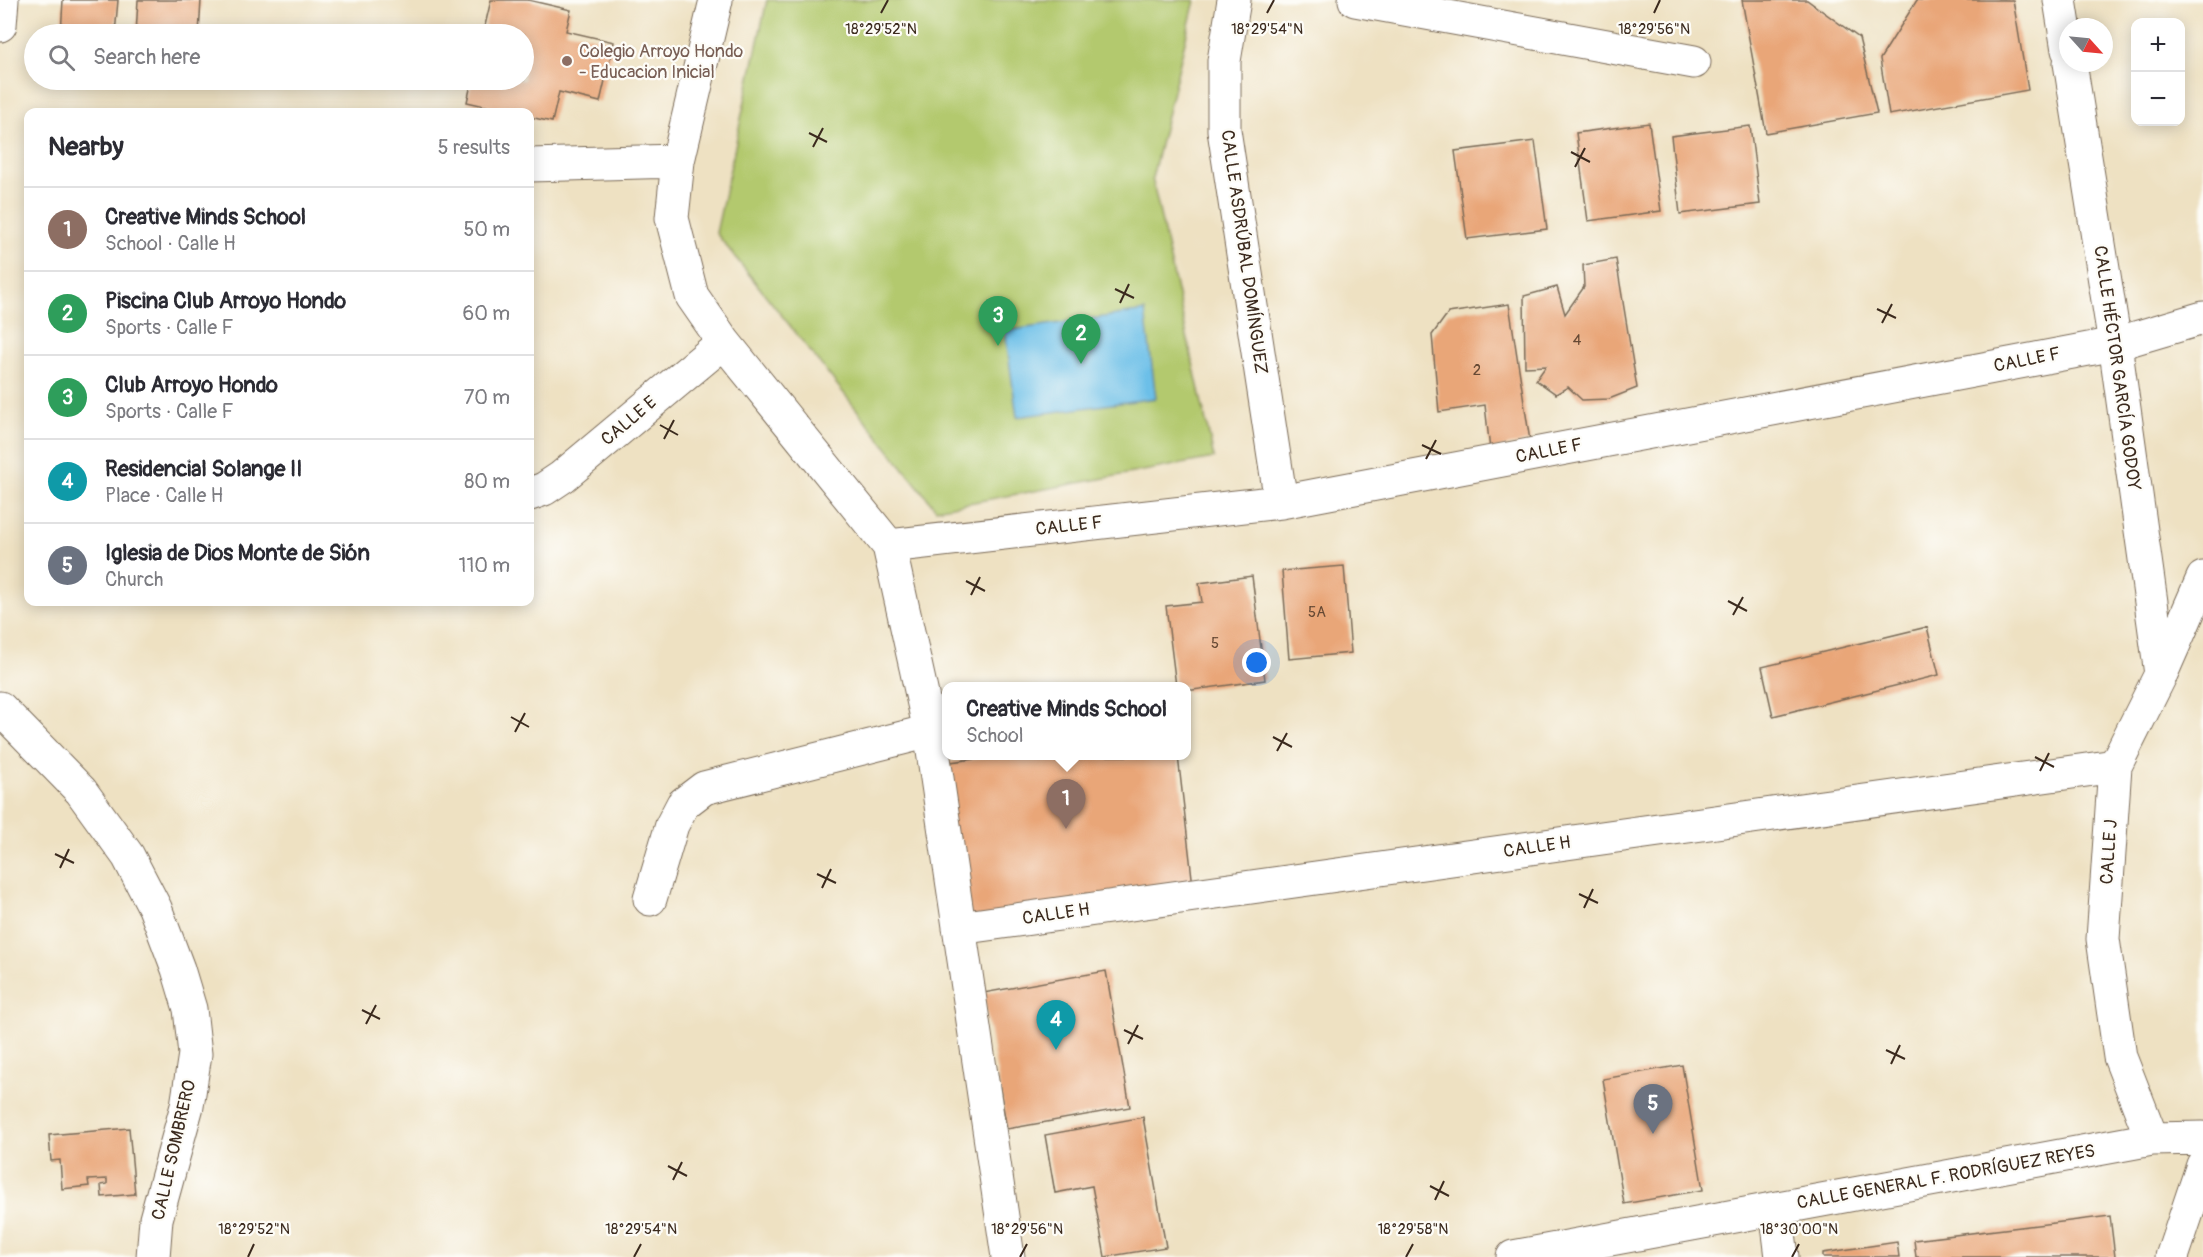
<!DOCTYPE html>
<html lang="en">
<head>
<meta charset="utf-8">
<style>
	:root { --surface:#fff; --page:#f7f7f7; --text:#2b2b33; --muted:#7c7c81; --line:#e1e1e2; --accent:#b5179e }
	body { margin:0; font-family:Pangolin,sans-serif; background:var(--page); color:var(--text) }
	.controls { position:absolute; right:18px; top:18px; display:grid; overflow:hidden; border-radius:12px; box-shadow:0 3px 15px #0003 }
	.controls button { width:54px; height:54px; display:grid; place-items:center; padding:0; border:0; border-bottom:2px solid var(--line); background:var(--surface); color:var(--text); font:30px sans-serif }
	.compass { position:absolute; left:2059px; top:18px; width:54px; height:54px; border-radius:50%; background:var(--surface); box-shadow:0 3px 15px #0003; rotate:117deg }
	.you { position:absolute; left:1257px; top:663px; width:21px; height:21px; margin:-15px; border:4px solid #fff; border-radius:50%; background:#1a73e8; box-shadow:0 0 0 9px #1a73e833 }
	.badge { display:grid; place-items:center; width:39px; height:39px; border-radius:50%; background:var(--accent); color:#fff; font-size:20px; font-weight:700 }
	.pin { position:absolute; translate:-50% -50px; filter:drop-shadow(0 2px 3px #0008) }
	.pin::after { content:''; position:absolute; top:32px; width:21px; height:18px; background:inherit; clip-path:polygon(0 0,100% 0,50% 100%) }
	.popup { position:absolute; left:942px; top:682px; width:249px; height:78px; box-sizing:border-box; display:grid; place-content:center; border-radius:12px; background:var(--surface); filter:drop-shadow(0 2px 4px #0005); font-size:20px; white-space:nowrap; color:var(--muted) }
	.popup b { font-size:22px; color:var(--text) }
	.popup::after { content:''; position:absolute; left:50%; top:100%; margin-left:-12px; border:12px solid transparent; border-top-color:var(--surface) }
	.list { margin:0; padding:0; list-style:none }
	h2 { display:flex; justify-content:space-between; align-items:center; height:78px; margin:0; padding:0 24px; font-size:26px }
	h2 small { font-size:20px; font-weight:400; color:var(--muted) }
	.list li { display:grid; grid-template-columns:39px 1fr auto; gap:18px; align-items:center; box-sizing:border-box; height:84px; padding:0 24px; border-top:2px solid var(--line) }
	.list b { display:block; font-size:22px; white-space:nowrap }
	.list p { margin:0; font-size:20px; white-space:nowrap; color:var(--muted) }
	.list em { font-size:20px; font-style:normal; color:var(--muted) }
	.icon { flex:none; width:33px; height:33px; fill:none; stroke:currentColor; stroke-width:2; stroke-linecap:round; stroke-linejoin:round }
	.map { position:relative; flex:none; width:2203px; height:1257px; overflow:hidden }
	.search { position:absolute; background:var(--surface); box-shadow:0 3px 15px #0003; left:24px; top:24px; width:510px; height:66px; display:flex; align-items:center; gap:15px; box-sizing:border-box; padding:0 21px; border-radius:33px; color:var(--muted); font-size:22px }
	.panel { position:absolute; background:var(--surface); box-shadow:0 3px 15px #0003; left:24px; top:108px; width:510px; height:498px; border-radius:12px }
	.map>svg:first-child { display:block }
	.green { fill:#b3c96e; stroke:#777a46; stroke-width:1.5 }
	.water { fill:#6cbfe8; stroke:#547483; stroke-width:1.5 }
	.building { fill:#e9a678 }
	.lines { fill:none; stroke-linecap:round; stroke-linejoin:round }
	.minor-casing { stroke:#7a6a57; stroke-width:35 }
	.minor { stroke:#fff; stroke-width:33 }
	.ticks { fill:none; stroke:#3b2a1e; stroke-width:2 }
	.education-dot { fill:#8d6e63; stroke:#fdfcf7; stroke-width:2 }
	.labels { text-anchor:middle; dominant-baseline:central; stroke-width:4.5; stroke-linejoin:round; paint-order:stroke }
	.number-label { font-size:15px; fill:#664934 }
	.education-label { font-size:18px; fill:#785e54; stroke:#fdfcf7; text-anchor:start }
	.street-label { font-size:18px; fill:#3b2a1e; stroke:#fdfcf7 }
	.ticks-label { font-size:15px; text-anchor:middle; fill:#3b2a1e; stroke:#fdfcf7; stroke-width:4.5; stroke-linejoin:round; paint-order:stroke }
</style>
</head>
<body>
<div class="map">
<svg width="2203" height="1257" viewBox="0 0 2203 1257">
	<rect width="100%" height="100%" fill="#fdfcf7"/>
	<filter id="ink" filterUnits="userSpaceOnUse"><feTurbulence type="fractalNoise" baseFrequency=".0167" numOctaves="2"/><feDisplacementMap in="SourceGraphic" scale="12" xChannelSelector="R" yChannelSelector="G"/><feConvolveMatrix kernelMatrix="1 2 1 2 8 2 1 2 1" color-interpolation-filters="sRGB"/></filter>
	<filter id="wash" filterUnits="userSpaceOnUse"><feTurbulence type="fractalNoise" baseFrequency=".008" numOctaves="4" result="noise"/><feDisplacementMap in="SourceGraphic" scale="24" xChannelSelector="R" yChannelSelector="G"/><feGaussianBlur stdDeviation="1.35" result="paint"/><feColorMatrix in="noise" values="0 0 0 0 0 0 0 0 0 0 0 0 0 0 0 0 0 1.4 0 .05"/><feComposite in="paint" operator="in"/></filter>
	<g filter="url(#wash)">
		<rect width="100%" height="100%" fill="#eee1c2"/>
		<path class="green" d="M767,0h428l-43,178 62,280 -278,51 -220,-276z"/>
		<path class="water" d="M1145,311l11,87 -139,19 -12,-86z"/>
		<g id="blocks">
			<path class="building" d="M63,0h55l-3,34h-54z
				M138,0h63l-2,34h-63z
				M491,0h37l43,10 -5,21 48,11 -14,60 -41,-10 -7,30 -22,-5v-5h-19l-44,-10 5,-22h52v-46h-41z
				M1742,0h65l52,38 18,75 -111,20z
				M1917,0h96l15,90 -139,25 -9,-56z
				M1649,123l12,88 -73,10 -12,-88z
				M1750,126l10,78 -80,10 -9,-78z
				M1535,141l12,88 -80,10 -12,-88z
				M1616,259l21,129 -28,11 -27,1 -14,-13 -12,7 -20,-14 10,-14 -21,1 -1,-71 33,-9 8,27 19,-27 -1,-22z
				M1509,304l21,137 -40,9 -5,-45 -46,7 -7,-77 16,-22z
				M1344,566l7,87 -62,6 -7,-88z
				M1252,576l13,104 -79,11v-5h-10l-10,-80 36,-4 -3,-19z
				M1927,627l12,48 -166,41 -11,-49z
				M997,756h181l16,139 -235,33 -24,-164z
				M1106,971l24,136 -123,22 -24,-136z
				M1682,1065l21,125 -79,14 -21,-125z
				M1143,1117l23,130 -61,10 -13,-71 -37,7 -10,-58z
				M129,1128l6,66 -33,3 -1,-12 6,-1v-5l-19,1 1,6 -27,3 -2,-29 -9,1 -2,-26z
				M2110,1216l5,41h-199l-2,-17z
				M1897,1242l2,15h-76v-4z"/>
		</g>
	</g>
	<g filter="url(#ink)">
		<use href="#blocks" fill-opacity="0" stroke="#7a6a57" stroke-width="1.5"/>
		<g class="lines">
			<g class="minor-casing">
				<path id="minor" d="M716,0l-38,161 -6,57 20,78 32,46 165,204 41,185 78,526
					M1234,0l-10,61v69l57,372
					M1355,0l339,62
					M2060,0l8,50
					M0,25l2,-25
					M2070,63l45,281 46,330
					M530,165l148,-4
					M530,494l14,-5 18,-12 162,-135
					M889,546l392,-44 834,-158 88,-26
					M0,708l81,83 47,65 27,52 23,61 12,40 5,45 -8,52 -31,113 -3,38
					M650,899l22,-74 11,-21 21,-16 226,-57
					M959,928l1156,-162
					M2152,1139l-32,-82 -17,-118 12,-173 46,-92 42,-96
					M1776,1209l6,48
					M1513,1257l639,-118 51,-1
					M2172,1257l31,-92"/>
			</g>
			<use href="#minor" class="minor"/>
		</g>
	</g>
	<path class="ticks" d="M881,13l7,-13M1267,13l7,-13M1654,13l6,-13M809,133l18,9M813,147l10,-19M1571,152l19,10M1575,167l10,-19M1115,289l19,9M1120,303l9,-19M1877,309l19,9M1882,323l10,-19M660,425l18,10M664,439l10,-19M1422,445l19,9M1426,459l10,-19M966,581l19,10M971,595l9,-18M1728,601l19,10M1733,615l10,-18M511,717l18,10M515,732l10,-19M1273,737l19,10M1277,751l10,-18M2035,757l19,10M2040,771l9,-18M55,854l19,9M60,868l9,-19M817,874l19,9M822,888l9,-19M1579,894l19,9M1584,908l9,-19M362,1010l18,9M366,1024l10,-19M1124,1030l19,9M1128,1044l10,-19M1886,1050l19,9M1891,1064l9,-19M668,1166l19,10M673,1180l9,-18M1430,1186l19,10M1435,1200l9,-19M248,1257l6,-13M634,1257l7,-13M1020,1257l7,-13M1406,1257l7,-13M1792,1257l7,-13"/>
	<circle class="education-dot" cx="567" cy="61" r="6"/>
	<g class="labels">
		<g class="number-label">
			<text x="1577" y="340">4</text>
			<text x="1477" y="370">2</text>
			<text x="1317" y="612">5A</text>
			<text x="1215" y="643">5</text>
		</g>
		<g class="education-label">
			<text x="579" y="51">Colegio Arroyo Hondo<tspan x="579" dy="21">- Educacion Inicial</tspan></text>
		</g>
		<g class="street-label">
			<text transform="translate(1244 252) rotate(82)">CALLE ASDRÚBAL DOMÍNGUEZ</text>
			<text transform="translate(2027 360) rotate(-11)">CALLE F</text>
			<text transform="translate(2117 368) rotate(82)">CALLE HÉCTOR GARCÍA GODOY</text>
			<text transform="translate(629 421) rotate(-40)">CALLE E</text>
			<text transform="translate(1549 451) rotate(-11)">CALLE F</text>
			<text transform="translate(1069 526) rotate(-6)">CALLE F</text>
			<text transform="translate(1537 847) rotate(-8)">CALLE H</text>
			<text transform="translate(2109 852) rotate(-86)">CALLE J</text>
			<text transform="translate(1056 914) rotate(-8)">CALLE H</text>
			<text transform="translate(174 1150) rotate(-77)">CALLE SOMBRERO</text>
			<text transform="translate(1946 1177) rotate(-10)">CALLE GENERAL F. RODRÍGUEZ REYES</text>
		</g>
	</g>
	<g class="ticks-label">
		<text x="881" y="34">18°29'52"N</text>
		<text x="1267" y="34">18°29'54"N</text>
		<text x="1654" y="34">18°29'56"N</text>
		<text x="254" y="1234">18°29'52"N</text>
		<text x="641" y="1234">18°29'54"N</text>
		<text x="1027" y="1234">18°29'56"N</text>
		<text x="1413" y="1234">18°29'58"N</text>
		<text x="1799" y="1234">18°30'00"N</text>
	</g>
</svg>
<div class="controls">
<button>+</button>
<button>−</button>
</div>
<svg class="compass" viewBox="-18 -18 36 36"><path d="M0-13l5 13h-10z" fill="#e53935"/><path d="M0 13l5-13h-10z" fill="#7c7c81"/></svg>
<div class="you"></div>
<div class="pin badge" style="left:1066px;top:829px;background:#8d6e63">1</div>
<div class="popup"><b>Creative Minds School</b>School</div>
<div class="pin badge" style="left:1081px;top:364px;background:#2e9e5b">2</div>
<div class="pin badge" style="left:998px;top:346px;background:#2e9e5b">3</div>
<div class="pin badge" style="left:1056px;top:1050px;background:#0f9aa8">4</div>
<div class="pin badge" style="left:1653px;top:1134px;background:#6b7280">5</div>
<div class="search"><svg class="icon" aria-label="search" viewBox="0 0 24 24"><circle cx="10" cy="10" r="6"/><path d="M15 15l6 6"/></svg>Search here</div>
<section class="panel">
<h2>Nearby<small>5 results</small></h2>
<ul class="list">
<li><span class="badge" style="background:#8d6e63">1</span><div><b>Creative Minds School</b><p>School · Calle H</p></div><em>50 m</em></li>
<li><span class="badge" style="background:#2e9e5b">2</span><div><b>Piscina Club Arroyo Hondo</b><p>Sports · Calle F</p></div><em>60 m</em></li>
<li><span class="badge" style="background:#2e9e5b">3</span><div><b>Club Arroyo Hondo</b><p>Sports · Calle F</p></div><em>70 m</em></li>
<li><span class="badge" style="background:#0f9aa8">4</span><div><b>Residencial Solange II</b><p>Place · Calle H</p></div><em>80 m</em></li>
<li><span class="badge" style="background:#6b7280">5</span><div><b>Iglesia de Dios Monte de Sión</b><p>Church</p></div><em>110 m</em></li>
</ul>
</section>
</div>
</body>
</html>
